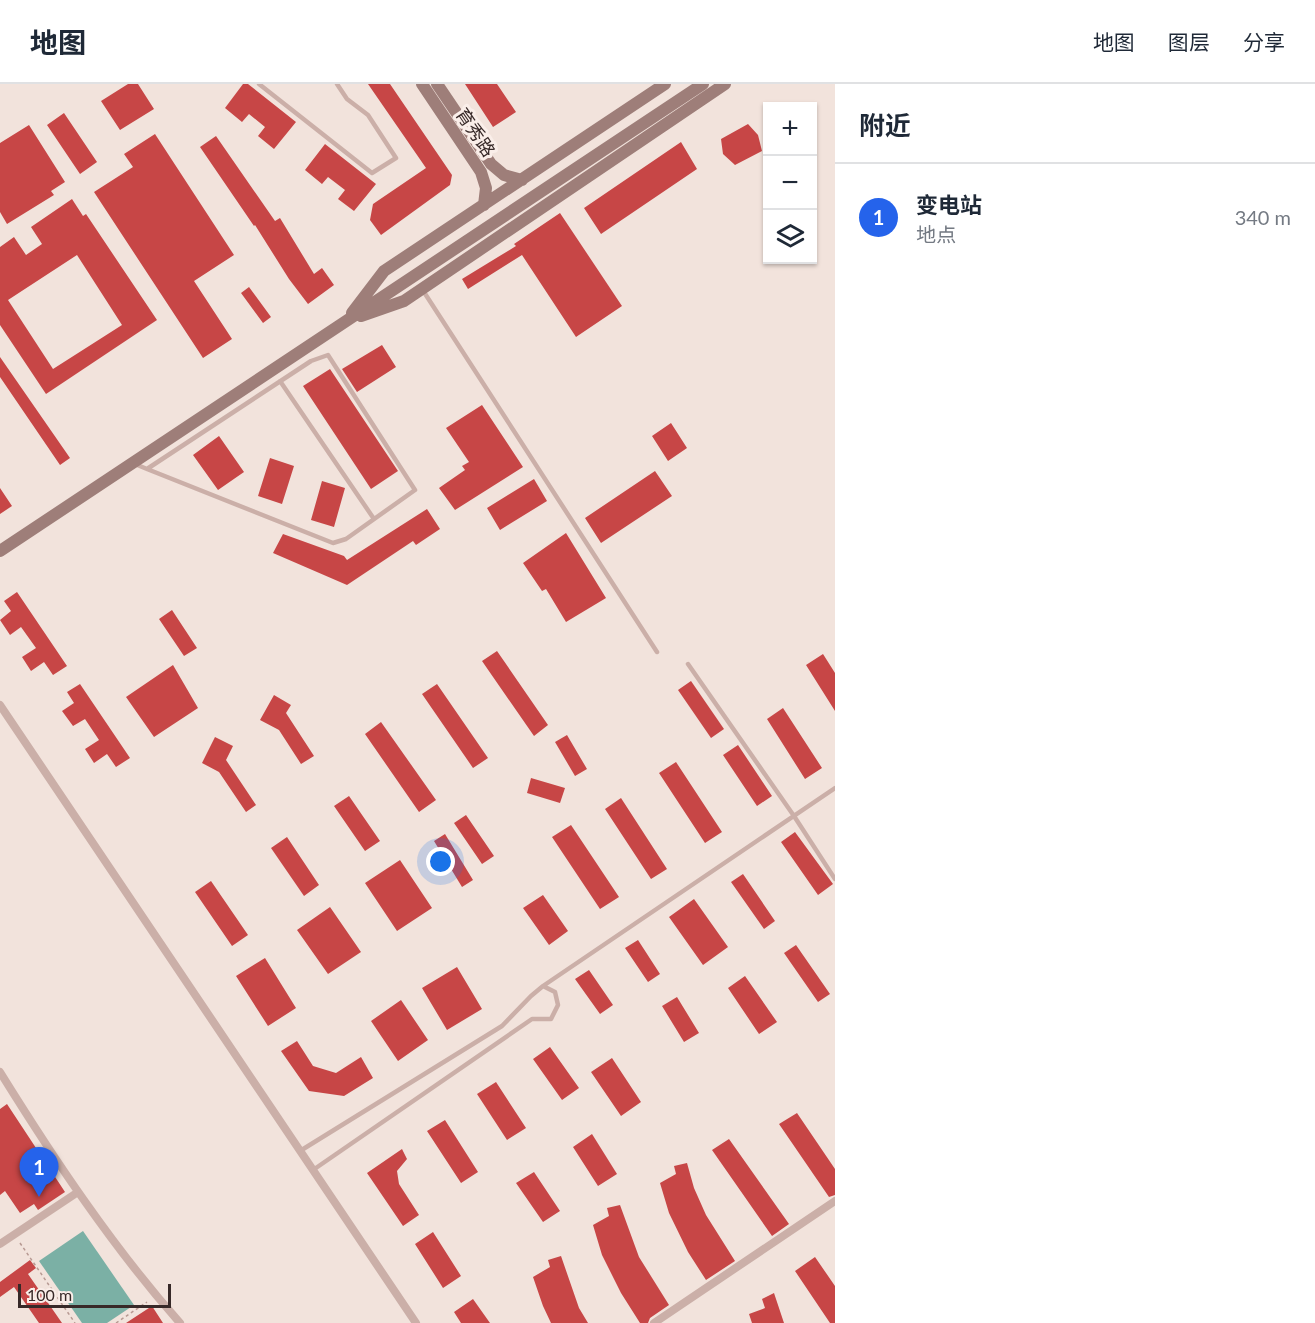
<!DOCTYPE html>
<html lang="zh">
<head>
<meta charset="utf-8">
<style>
	:root { --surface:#fff; --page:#f6f6f7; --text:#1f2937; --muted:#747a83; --line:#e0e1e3; --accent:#2563eb }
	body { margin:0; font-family:Lato,"Noto Sans SC",sans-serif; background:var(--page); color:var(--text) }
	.controls { position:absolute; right:18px; top:18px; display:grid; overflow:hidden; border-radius:0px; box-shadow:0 2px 4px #0004 }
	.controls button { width:54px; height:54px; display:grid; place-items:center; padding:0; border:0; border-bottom:2px solid var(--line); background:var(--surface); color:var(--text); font:30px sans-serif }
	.scale { position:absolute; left:18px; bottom:15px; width:153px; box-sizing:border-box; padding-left:6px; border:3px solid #372928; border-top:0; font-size:16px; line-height:21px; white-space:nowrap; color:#372928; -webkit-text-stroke:4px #faeee9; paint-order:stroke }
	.you { position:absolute; left:441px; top:778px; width:21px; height:21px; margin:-15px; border:4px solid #fff; border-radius:50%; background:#1a73e8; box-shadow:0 0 0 9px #1a73e833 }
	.badge { display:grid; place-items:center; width:39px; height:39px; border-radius:50%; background:var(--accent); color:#fff; font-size:20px; font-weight:700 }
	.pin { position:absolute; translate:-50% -50px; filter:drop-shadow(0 2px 3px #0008) }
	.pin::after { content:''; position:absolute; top:32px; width:21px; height:18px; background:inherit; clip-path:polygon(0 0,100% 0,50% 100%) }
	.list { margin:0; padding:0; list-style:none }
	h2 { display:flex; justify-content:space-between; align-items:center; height:78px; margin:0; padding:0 24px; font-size:26px }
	h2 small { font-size:20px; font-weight:400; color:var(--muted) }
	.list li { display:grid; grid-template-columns:39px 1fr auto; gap:18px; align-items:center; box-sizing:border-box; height:108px; padding:0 24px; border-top:2px solid var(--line) }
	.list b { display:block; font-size:22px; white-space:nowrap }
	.list p { margin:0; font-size:20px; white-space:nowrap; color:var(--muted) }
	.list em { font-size:20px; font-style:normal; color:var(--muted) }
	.icon { flex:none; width:33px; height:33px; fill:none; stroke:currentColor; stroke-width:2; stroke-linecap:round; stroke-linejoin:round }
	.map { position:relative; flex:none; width:835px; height:1239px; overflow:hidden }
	header { display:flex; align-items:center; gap:36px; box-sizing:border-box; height:84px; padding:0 30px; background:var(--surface); border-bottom:2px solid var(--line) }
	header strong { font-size:28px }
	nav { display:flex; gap:33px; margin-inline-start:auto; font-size:21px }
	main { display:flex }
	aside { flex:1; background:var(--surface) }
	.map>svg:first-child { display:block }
	.water { fill:#7bb0a5 }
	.building { fill:#c74646; fill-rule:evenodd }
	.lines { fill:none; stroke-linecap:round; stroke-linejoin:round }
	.path { stroke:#b79992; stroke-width:1.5; stroke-dasharray:3 3; stroke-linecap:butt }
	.lane { stroke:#cbafa8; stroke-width:4.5 }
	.street { stroke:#cbafa8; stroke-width:8 }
	.secondary { stroke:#9e7e79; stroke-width:12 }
	.labels { text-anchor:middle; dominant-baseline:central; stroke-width:6; stroke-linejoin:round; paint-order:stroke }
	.street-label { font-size:18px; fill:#372928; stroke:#faeee9 }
</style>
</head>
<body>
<header>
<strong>地图</strong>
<nav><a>地图</a><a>图层</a><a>分享</a></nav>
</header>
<main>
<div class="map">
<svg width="835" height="1239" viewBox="0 0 835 1239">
	<rect width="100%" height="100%" fill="#f2e3dc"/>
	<path class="water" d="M83,1147l51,74 -27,18h-25l-43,-62z"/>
	<path class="building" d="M128,0h10l16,25 -34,21 -19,-29z
		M243,0h5l48,38 -22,27 -16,-13 7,-9 -16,-13 -7,8 -17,-14z
		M368,0h22l62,91 -2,10 -69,50 -11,-15 3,-16 53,-36z
		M465,0h32l19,28 -23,15z
		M64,29l33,49 -17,12 -33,-49z
		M748,40l10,11 4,16 -27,14 -12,-11 -2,-15z
		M29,41l36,57 -14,9 3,4 -47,29 -7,-12v-69z
		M155,50l79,121 -40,26 38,58 -29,19 -109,-166 39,-25 -9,-13z
		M216,52l59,85 5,-3 34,56 8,-6 12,17 -26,19 -19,-25 -34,-54 -1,1 -54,-79z
		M681,58l16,27 -96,65 -17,-26z
		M325,60l51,40 -22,27 -16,-12 7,-9 -17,-13 -6,7 -17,-14z
		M72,115l11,17 3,-2 71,106 -111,74 -46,-69v-78l14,-10 12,18 16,-11 -11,-17zM77,171l45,70 -69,44 -45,-69z
		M560,129l62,93 -46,31 -54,-82 -54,34 -6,-10 54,-33 -2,-2z
		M249,203l22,30 -8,6 -22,-30z
		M382,261l14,22 -39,25 -15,-23z
		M0,273l70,101 -10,7 -60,-88z
		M330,285l68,102 -27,18 -68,-103z
		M482,321l41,62 -68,43 -16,-22 26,-18 -3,-4 7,-4 -23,-34z
		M671,339l16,25 -19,13 -16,-25z
		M219,352l25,36 -26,18 -25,-35z
		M270,374l24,8 -12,38 -24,-8z
		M655,387l17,25 -71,47 -16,-25z
		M534,395l13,22 -47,29 -13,-22z
		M322,397l23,7 -11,39 -23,-7z
		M0,404l12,18 -12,8z
		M427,425l13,20 -24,16 -3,-4 -66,44 -74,-32 10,-19 61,22 3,4z
		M566,449l40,65 -40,24 -20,-33 -4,2 -19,-28z
		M17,508l50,74 -14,9 -9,-13 -13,9 -9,-14 14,-9 -15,-21 -11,8 -10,-15 11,-9 -7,-10z
		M172,526l25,38 -13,8 -25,-37z
		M497,567l51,74 -14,11 -52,-75z
		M823,570l12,19v38l-29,-46z
		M173,581l25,43 -44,29 -28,-40z
		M691,597l33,48 -13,9 -33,-48z
		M80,600l50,74 -14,9 -9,-13 -13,9 -9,-14 14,-9 -14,-21 -12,7 -11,-15 12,-8 -7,-11z
		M437,600l51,74 -15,10 -51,-74z
		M274,611l17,10 -5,8 28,43 -13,8 -22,-34 -19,-10z
		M783,624l39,60 -17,11 -38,-60z
		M381,638l55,78 -17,12 -54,-78z
		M567,651l20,34 -12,7 -20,-34z
		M215,653l18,9 -7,14 30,45 -10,7 -27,-40 -17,-9z
		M738,661l34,51 -15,10 -34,-51z
		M676,678l46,70 -17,11 -46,-70z
		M531,694l34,10 -5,15 -33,-10z
		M349,712l31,45 -15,10 -31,-45z
		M621,714l46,71 -16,10 -46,-70z
		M466,731l28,41 -12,8 -28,-41z
		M571,741l48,72 -19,12 -48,-72z
		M795,748l38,52 -15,11 -37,-53z
		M445,750l28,46 -11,7 -28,-46z
		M287,753l32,48 -15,11 -33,-48z
		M400,776l32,48 -35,23 -32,-48z
		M743,790l32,47 -11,8 -33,-47z
		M211,797l37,54 -16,11 -37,-54z
		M543,811l25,36 -19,14 -26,-37z
		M694,815l34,48 -25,18 -34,-48z
		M330,823l31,45 -33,22 -31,-44z
		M638,856l22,34 -12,8 -23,-34z
		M796,861l34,49 -12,8 -34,-49z
		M265,874l31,50 -28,18 -32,-50z
		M457,883l25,42 -35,21 -25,-42z
		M589,886l24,35 -13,9 -25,-35z
		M745,892l32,46 -18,12 -31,-46z
		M677,913l22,36 -15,9 -22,-36z
		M401,916l27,40 -30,21 -27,-40z
		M297,957l16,25 23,7 25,-16 12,21 -29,18 -35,-5 -28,-40z
		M550,963l29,41 -17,12 -29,-41z
		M612,974l29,44 -20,14 -30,-44z
		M496,998l30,46 -19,12 -30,-46z
		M7,1020l58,88 -27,18 -4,-6 -14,9 -15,-22 -5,4v-86z
		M797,1029l38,56v26l-6,2 -50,-73z
		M445,1036l33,52 -17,11 -34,-52z
		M592,1050l25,40 -19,12 -25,-39z
		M729,1055l60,85 -17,12 -60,-86z
		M402,1065l5,10 -10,12 2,13 20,31 -16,11 -36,-53z
		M687,1079l7,25 12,27 29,46 -29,19 -18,-28 -19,-39 -9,-30 16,-9 -2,-8z
		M534,1088l26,39 -17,11 -27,-39z
		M620,1121l19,52 30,48 -19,13 -2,5h-8l-19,-30 -19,-38 -9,-30 16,-9 -2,-8z
		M433,1148l28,44 -18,12 -28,-44z
		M561,1172l18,52 9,15h-37l-8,-17 -10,-29 17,-10 -2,-7z
		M815,1173l20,29v37h-5l-35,-52z
		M30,1176l6,8 -8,6 34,49h-23l-25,-36 -14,10v-15z
		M774,1209l10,30h-32l-3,-9 16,-6 -3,-9z
		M473,1215l17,24h-29l-7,-11z
		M152,1222l11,17h-37z"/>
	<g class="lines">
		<path class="path" d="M20,1159l55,80
			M116,1239l31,-21"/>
		<path class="lane" d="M259,0l113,89 24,-15 -28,-43 -21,-16 -10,-15
			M422,205l235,363
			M280,297l94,138
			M135,380l12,5 186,74 13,-4 69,-49 -87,-135 -17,6 -164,108
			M688,580l106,152 41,63
			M543,902l292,-198
			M300,1067l202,-125 29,-30 12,-10 12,6 3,13 -7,14h-19l-219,151"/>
		<path class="street" d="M0,621l416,618
			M0,988c54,87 112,174 180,251
			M0,1160l78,-52
			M654,1239l181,-122"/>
		<path class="secondary" d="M422,0l59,88 5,16 -2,17
			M437,0l54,80 13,11 18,5
			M352,229l32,-42 281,-187
			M361,232l43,-15 321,-217
			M0,467l703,-467"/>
	</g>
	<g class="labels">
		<g class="street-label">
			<text transform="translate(476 48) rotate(56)">育秀路</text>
		</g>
	</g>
</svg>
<div class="controls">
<button>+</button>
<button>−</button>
<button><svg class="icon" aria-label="layers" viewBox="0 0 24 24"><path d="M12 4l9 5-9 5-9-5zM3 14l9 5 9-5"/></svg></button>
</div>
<div class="scale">100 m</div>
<div class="you"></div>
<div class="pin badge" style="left:39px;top:1113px">1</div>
</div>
<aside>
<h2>附近<small></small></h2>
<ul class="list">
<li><span class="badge">1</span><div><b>变电站</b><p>地点</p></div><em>340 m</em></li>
</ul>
</aside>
</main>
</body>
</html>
